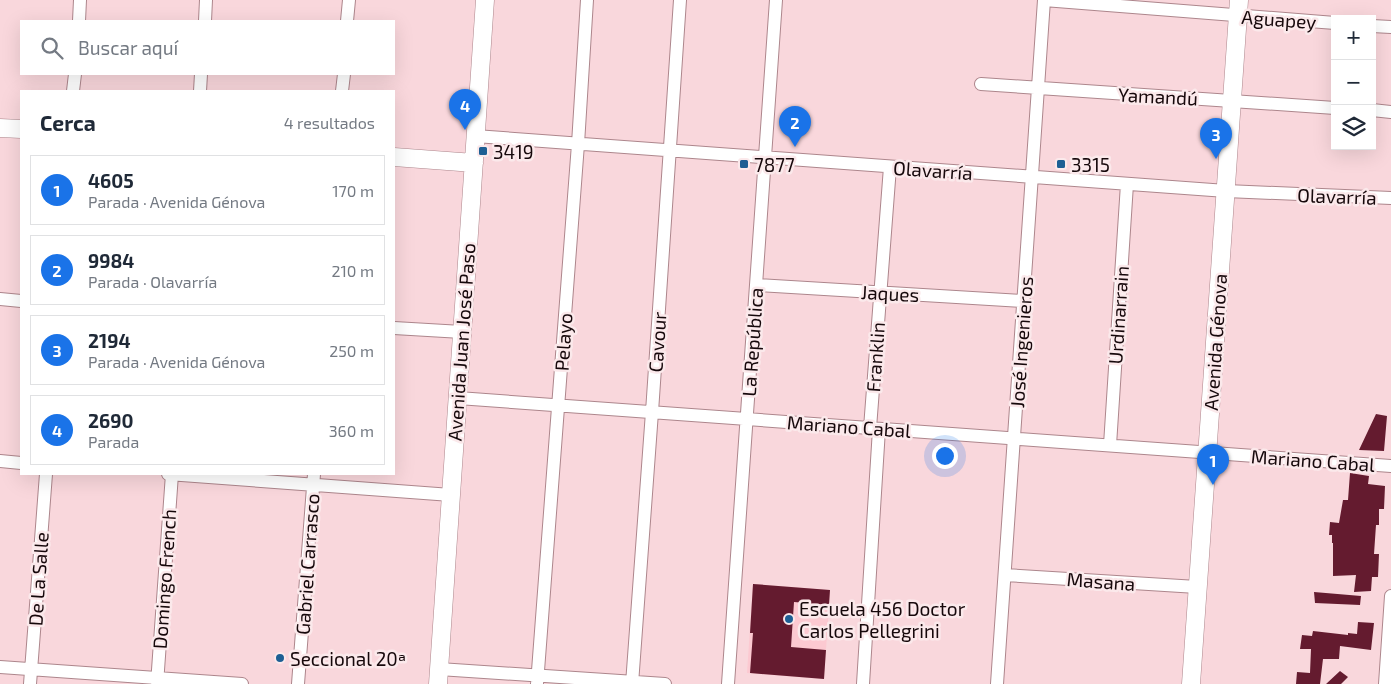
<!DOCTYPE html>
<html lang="es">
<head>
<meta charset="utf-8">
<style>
	:root { --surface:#fff; --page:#f6f6f7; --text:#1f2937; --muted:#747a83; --line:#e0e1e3; --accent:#1a73e8 }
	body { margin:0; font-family:"Exo 2",sans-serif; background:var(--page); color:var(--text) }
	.controls { position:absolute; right:15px; top:15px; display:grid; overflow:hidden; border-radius:0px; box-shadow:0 5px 20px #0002 }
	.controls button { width:45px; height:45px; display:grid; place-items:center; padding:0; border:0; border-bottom:1px solid var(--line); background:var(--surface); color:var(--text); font:25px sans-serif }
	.you { position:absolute; left:944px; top:455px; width:18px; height:18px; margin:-12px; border:4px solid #fff; border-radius:50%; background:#1a73e8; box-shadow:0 0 0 8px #1a73e833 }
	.badge { display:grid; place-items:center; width:32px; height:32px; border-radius:50%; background:var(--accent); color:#fff; font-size:16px; font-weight:700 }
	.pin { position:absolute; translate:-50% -41px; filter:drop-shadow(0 1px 2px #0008) }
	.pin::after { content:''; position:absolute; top:26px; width:18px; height:15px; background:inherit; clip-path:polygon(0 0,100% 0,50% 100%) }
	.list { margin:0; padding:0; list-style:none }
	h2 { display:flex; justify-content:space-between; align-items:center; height:65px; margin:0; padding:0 20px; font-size:21px }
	h2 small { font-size:16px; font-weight:400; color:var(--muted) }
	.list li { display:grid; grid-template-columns:32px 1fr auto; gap:15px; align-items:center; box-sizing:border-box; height:70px; margin:0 10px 10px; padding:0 10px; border:1px solid var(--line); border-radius:0px }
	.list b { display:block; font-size:19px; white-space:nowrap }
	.list p { margin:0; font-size:16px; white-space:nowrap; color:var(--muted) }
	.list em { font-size:16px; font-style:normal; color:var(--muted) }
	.icon { flex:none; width:28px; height:28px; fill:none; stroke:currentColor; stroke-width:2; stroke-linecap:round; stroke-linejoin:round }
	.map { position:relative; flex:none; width:1391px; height:684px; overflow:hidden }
	.search { position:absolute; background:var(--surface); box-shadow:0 5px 20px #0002; left:20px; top:20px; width:375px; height:55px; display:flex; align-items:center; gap:12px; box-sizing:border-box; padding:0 18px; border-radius:0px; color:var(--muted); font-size:19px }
	.panel { position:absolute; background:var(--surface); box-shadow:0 5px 20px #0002; left:20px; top:90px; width:375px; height:385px; border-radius:0px }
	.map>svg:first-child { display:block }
	.built { fill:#fcc9d1 }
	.building { fill:#641b2f }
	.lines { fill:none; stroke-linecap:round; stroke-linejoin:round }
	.street-casing { stroke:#ad868c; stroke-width:14 }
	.secondary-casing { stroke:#ad868c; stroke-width:19 }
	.street { stroke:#fff; stroke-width:12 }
	.secondary { stroke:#fff; stroke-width:18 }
	.poi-dot { fill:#1d5f94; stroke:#fbe9eb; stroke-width:2 }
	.labels { text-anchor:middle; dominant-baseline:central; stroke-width:5; stroke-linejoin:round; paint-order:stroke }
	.street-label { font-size:19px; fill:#16080b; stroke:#fbe9eb }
	.poi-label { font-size:19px; fill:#16080b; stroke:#fbe9eb; text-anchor:start }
</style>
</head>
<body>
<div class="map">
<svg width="1391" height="684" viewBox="0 0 1391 684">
	<rect width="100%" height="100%" fill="#f9d7dc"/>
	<path class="built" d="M753,584l77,6 -6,89 -77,-6z"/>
	<path class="building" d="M1376,414l11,2 -3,35 -25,-1z
		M1350,473l19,3 -1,8 17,2 -1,23h-5v16h-3l-2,29h5l-1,23h-6l-1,14 -17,1 2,-17 -23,1v-33h-1v-8h-3l1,-13 9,1 4,-23h5z
		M753,584l77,6 -1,15 -35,-3 -3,45 35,3 -2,29 -74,-6 3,-40h-3z
		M1314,592l47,4 -1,9 -45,-2z
		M1358,622l16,1 -3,27 -31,-4 -1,13h-16l-3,25h-24l1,-12 13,1 1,-24h-11l2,-14 10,1 1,-5 35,4v-2l9,1z
		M1340,671l8,6 -7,7h-15z"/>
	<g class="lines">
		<g class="street-casing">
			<path id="street" d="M1044,0l291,23
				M79,21l1,-21
				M205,21l1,-21
				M347,21l2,-21
				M1372,26l19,1
				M981,84l354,24
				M73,91l2,-17
				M200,91l1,-17
				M342,91l2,-17
				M1372,110l19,2
				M475,136l751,55 165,7
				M756,285l267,16
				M0,299l21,2
				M394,328l68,4
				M458,398l933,68
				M870,428l20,-261
				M1110,445l17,-261
				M0,461l21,2
				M168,474l283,21
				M1005,575l192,12
				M0,667l242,17
				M439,669l226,15
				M30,684l16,-210
				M157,684l15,-210
				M298,684l16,-210
				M537,684l41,-540 9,-144
				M632,684l20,-272 28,-412
				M728,684l48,-684
				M863,684l16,-255
				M997,684l47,-684
				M1385,684l6,-88"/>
		</g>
		<g class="secondary-casing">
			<path id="secondary" d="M0,128l21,1
				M394,157l80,6
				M438,684l47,-684
				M1191,684l48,-684"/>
		</g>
		<use href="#street" class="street"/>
		<use href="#secondary" class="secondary"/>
	</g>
	<g class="poi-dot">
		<rect x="478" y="146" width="10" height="10" rx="2.5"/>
		<rect x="739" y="159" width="10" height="10" rx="2.5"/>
		<rect x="1056" y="159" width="10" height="10" rx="2.5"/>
		<circle cx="789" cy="619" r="5"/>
		<circle cx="280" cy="658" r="5"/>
	</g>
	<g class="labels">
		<g class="street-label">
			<text transform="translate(1279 19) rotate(4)">Aguapey</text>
			<text transform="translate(1158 96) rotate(3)">Yamandú</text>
			<text transform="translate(933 170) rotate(4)">Olavarría</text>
			<text transform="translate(1337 196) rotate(2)">Olavarría</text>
			<text transform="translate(890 293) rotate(3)">Jaques</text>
			<text transform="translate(1118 315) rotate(-86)">Urdinarrain</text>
			<text transform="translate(461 342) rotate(-86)">Avenida Juan José Paso</text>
			<text transform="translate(563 342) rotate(-86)">Pelayo</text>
			<text transform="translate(657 342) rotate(-86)">Cavour</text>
			<text transform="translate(752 342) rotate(-86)">La República</text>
			<text transform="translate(1021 342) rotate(-86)">José Ingenieros</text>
			<text transform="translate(1215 342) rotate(-86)">Avenida Génova</text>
			<text transform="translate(875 357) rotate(-86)">Franklin</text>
			<text transform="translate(849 426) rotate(4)">Mariano Cabal</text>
			<text transform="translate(1313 460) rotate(4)">Mariano Cabal</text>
			<text transform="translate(307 564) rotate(-86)">Gabriel Carrasco</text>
			<text transform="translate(38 579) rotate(-86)">De La Salle</text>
			<text transform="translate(164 579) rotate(-86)">Domingo French</text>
			<text transform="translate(1101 581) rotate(4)">Masana</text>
		</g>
		<g class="poi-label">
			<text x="493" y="151">3419</text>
			<text x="754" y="164">7877</text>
			<text x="1071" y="164">3315</text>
			<text x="799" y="608">Escuela 456 Doctor<tspan x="799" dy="22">Carlos Pellegrini</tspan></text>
			<text x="290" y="658">Seccional 20ª</text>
		</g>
	</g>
</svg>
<div class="controls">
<button>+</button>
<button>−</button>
<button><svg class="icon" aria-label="layers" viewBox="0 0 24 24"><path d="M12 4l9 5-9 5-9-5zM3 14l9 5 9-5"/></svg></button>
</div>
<div class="you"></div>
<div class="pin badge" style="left:1213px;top:485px">1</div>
<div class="pin badge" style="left:795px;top:147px">2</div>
<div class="pin badge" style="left:1216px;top:159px">3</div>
<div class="pin badge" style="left:465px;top:130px">4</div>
<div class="search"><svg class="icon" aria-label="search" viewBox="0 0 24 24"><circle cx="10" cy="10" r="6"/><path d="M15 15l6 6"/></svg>Buscar aquí</div>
<section class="panel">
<h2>Cerca<small>4 resultados</small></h2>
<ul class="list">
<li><span class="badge">1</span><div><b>4605</b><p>Parada · Avenida Génova</p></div><em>170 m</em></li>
<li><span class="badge">2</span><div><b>9984</b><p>Parada · Olavarría</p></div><em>210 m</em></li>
<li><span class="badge">3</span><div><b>2194</b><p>Parada · Avenida Génova</p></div><em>250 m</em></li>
<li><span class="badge">4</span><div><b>2690</b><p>Parada</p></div><em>360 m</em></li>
</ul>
</section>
</div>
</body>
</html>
